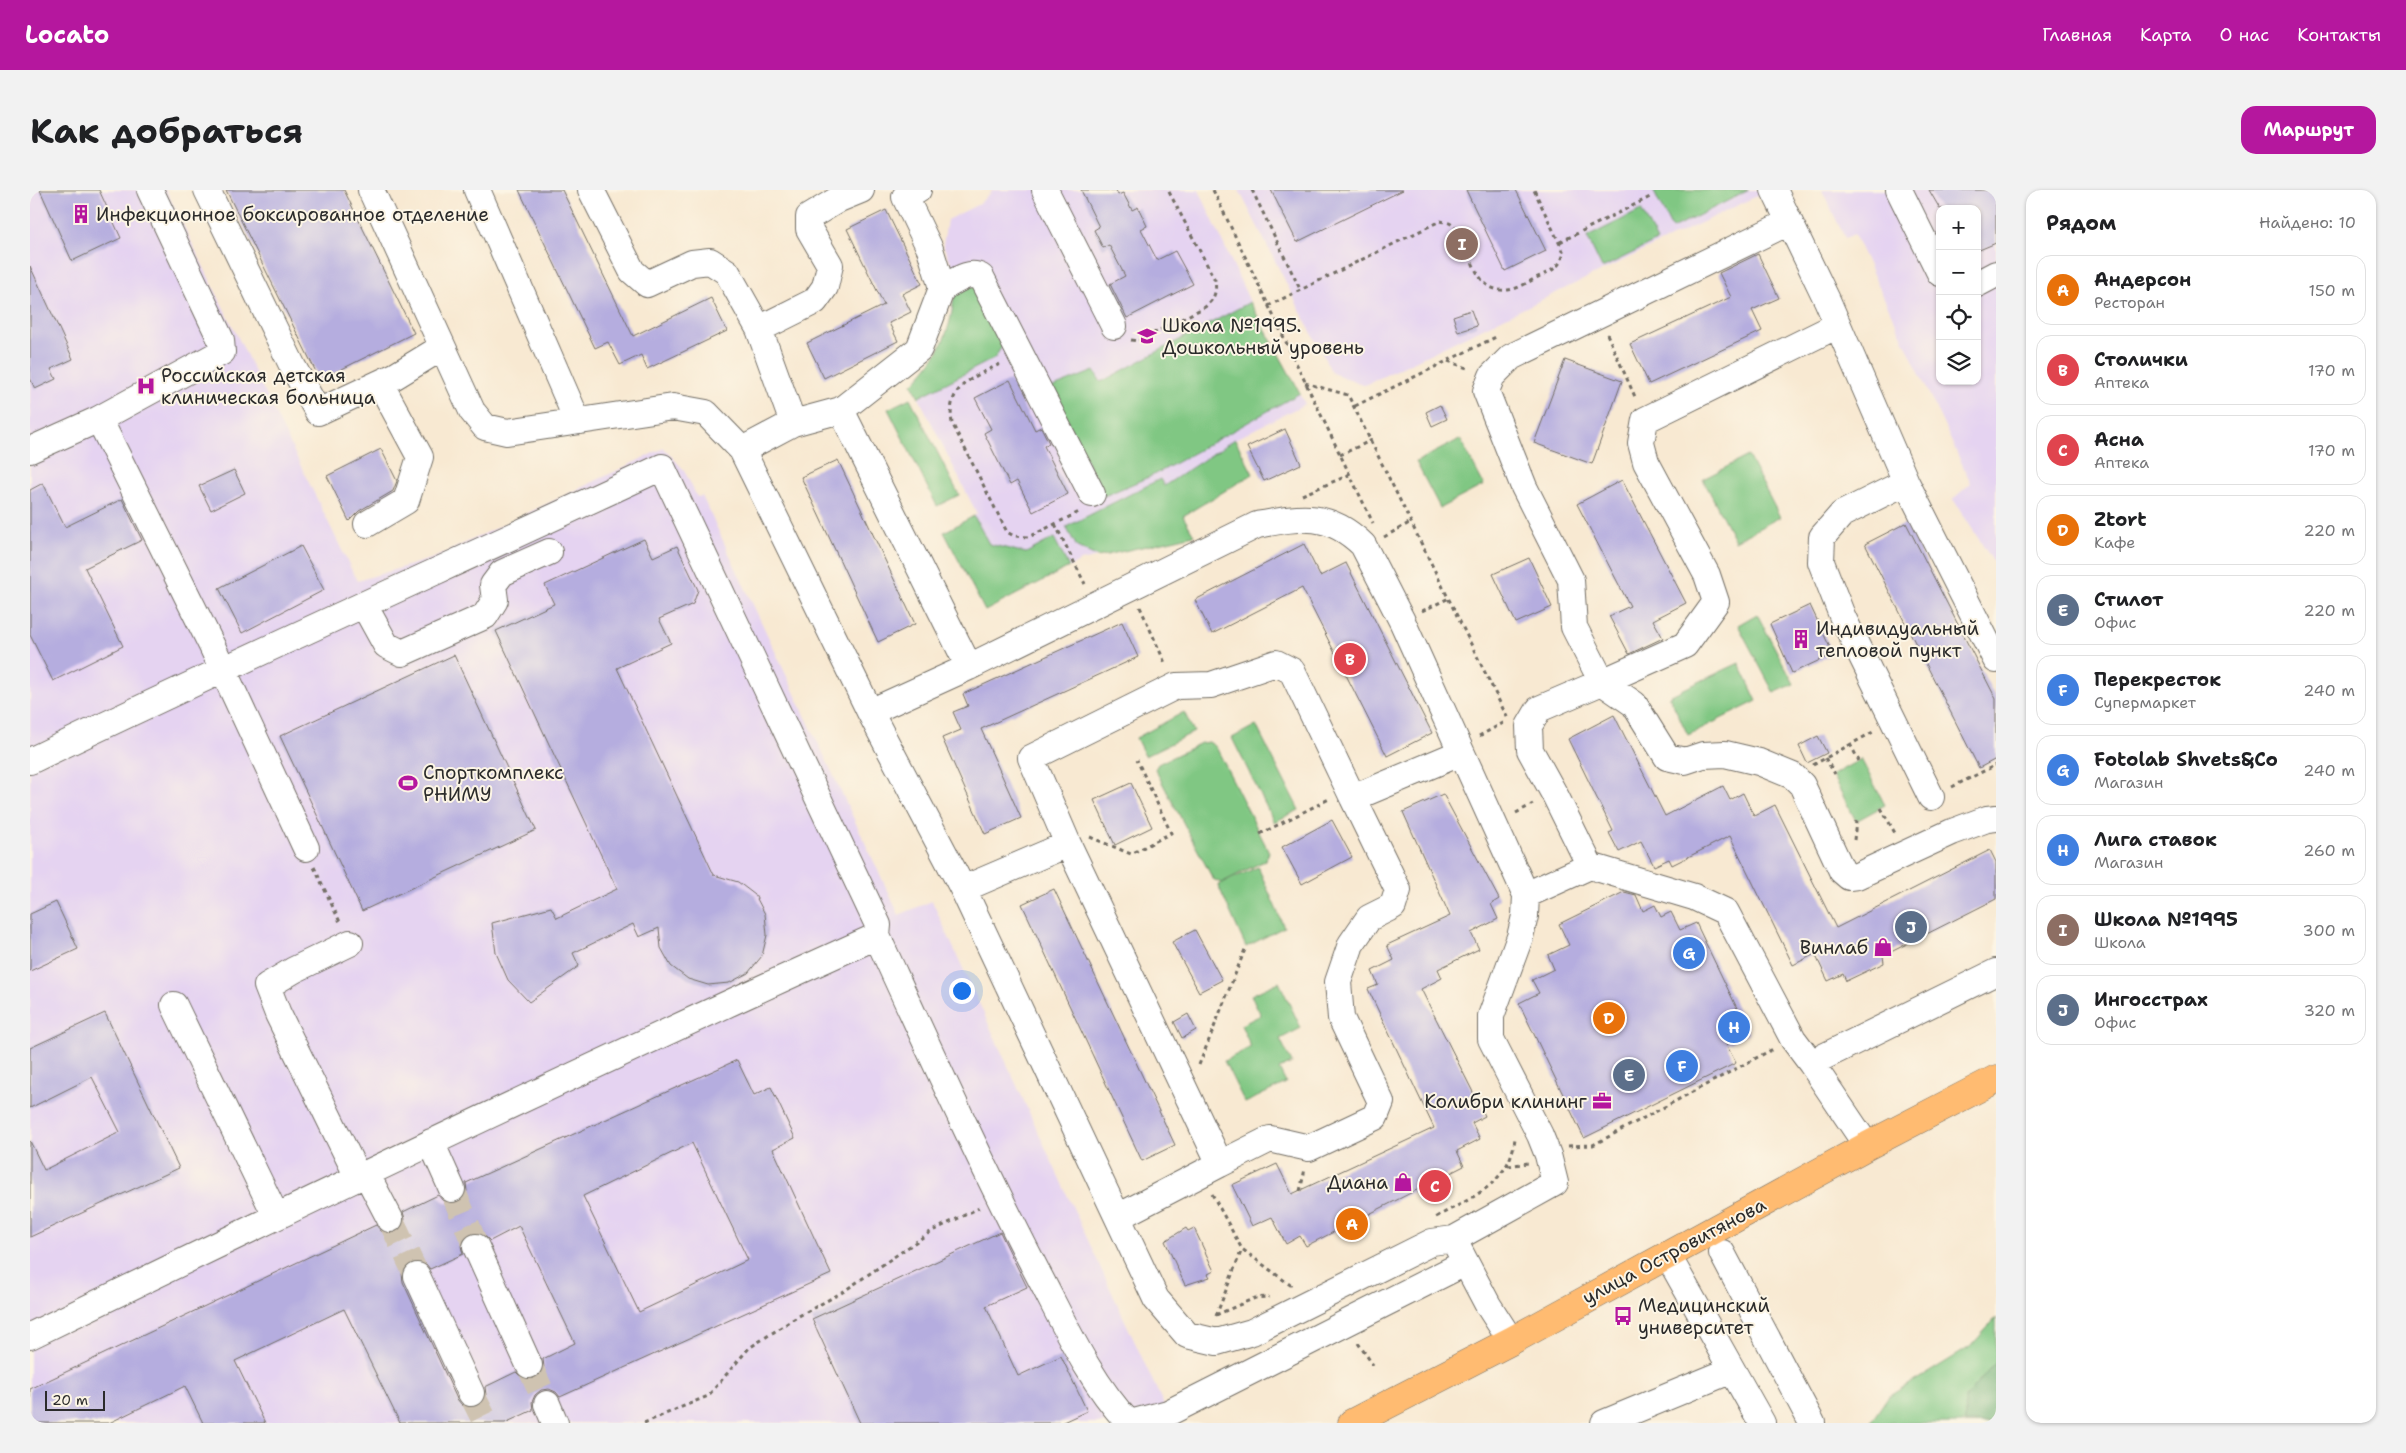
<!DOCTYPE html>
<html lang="ru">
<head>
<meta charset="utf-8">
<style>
	:root { --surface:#fff; --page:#f2f2f2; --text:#202124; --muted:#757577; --line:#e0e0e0; --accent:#b5179e }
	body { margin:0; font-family:"Shantell Sans",sans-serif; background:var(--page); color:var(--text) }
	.controls { position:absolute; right:15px; top:15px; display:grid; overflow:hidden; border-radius:10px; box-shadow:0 1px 4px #0004 }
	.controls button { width:45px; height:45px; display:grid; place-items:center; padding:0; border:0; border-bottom:1px solid var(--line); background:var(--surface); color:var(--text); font:25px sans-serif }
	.scale { position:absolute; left:15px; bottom:12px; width:60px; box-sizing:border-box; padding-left:5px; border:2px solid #2b2b2b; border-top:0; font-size:14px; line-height:18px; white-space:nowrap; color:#2b2b2b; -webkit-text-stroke:4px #fcf5e5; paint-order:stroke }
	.you { position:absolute; left:931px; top:800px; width:18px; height:18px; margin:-12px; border:4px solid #fff; border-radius:50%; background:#1a73e8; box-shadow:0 0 0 8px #1a73e833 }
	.badge { display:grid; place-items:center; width:32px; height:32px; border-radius:50%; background:var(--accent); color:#fff; font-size:16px; font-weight:700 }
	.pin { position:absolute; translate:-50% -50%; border:2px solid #fff; box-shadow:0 1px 5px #0006 }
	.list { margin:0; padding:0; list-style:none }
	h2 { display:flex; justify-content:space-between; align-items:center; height:65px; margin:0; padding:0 20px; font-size:21px }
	h2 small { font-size:16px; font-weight:400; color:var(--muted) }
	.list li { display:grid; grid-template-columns:32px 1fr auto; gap:15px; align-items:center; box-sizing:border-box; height:70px; margin:0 10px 10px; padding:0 10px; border:1px solid var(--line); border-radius:15px }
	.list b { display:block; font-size:19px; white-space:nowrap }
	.list p { margin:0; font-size:16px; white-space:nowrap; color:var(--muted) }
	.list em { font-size:16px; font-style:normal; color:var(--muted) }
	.icon { flex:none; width:28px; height:28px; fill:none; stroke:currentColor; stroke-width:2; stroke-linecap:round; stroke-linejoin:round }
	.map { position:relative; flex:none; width:1966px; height:1233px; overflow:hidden; border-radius:15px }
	header { display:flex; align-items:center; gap:30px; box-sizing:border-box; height:70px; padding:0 25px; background:var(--accent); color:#fff }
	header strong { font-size:24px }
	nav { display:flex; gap:28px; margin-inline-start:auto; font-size:18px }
	.intro { display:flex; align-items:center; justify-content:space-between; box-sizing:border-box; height:120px; padding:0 30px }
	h1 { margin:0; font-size:35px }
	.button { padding:12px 22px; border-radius:15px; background:var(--accent); color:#fff; font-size:18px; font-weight:700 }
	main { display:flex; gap:30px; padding:0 30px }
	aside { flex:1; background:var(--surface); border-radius:15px; box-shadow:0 1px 4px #0004 }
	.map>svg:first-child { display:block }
	.built { fill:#e5d3f1; fill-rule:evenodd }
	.green { fill:#80c783; stroke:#567957 }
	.forest { fill:#68ac71; stroke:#4a6c4e }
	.building { fill:#b5addf; fill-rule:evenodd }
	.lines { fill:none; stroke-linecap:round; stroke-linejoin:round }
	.minor-tunnel { stroke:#cfc3b1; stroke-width:26; stroke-dasharray:26 13; stroke-linecap:butt }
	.minor-casing { stroke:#736e65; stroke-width:28 }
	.major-casing { stroke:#736e65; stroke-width:29 }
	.path { stroke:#736e65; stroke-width:3; stroke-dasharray:4 4; stroke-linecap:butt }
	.minor { stroke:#fff; stroke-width:26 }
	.major { stroke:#ffbb71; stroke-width:28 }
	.labels { text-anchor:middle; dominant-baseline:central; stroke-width:4; stroke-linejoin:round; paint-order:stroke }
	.poi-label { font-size:19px; fill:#2b2b2b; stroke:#fcf5e5; text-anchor:start }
	.street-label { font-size:19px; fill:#2b2b2b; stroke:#fcf5e5 }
</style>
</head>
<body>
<header>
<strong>Locato</strong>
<nav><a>Главная</a><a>Карта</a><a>О нас</a><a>Контакты</a></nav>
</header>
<div class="intro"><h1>Как добраться</h1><a class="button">Маршрут</a></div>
<main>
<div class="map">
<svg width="1966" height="1233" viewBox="0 0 1966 1233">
	<rect width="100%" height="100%" fill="#fcf5e5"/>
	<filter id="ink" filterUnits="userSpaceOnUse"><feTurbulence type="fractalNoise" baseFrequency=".02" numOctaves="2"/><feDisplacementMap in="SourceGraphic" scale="10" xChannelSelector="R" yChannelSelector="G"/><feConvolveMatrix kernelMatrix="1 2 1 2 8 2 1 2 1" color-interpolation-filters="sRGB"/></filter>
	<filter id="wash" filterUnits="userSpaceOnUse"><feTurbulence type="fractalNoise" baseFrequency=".0096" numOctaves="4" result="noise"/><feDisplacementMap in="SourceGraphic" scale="20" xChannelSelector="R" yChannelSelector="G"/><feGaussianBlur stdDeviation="1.12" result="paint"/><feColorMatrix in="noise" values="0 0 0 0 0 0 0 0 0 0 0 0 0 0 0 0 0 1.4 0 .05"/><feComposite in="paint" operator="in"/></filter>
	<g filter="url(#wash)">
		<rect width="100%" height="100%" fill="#f8e9d2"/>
		<path class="built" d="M0,0h136l191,391 77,-23 230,-110 20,22 13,27 5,-1 197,419 33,-14 240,522h-1142z
			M963,0h206l51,112 55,102 -70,35 18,35 -70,42 11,19 -113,26 -96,50 -41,-79 33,-18 -65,-130 17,-19 10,-14 10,-25 5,-35 8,-5 -19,-41 4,-25 32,-16z
			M1209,0h520l2,4 -396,191 -33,-12z
			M1792,0h174v376l-43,-67 18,-16 -117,-249 -9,4zM1910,19h37v172h-37z"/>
		<path class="green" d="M1623,0h96l-77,39z
			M1611,20l16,31 -55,27 -15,-31z
			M946,95l27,59 -8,14 -76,39 -7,-13c27,-26 41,-56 42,-93z
			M1220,112l50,91 -144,81 -52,22 -53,-108 43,-17 7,11z
			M880,208l49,97 -22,11 -49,-97z
			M1205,249l18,35 -70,42 11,19 -96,22 -21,-10 -11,-20 94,-48 4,7z
			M1430,249l24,46 -44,23 -24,-46z
			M1718,266l32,61 -45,24 -32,-62z
			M944,326l15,28 37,9 28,-15 15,29 -84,44 -41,-79z
			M1727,424l37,70 -20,9 -36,-68z
			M1709,473l18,38 -69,34 -19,-39z
			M1154,522l10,20 -49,24 -9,-18z
			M1226,535l43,85 -25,12 -42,-84z
			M1179,552l7,5 53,105 -3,8 -45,23 -8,-4 -58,-110 3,-5 43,-21z
			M1831,569l24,46 -29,16 -24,-46z
			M1228,677l26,60 -38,20 -28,-62z
			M1249,792l22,46 -21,11 12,24 -13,6 7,14 -41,20 -21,-42 27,-14 -10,-22 20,-10 -10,-20z
			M1966,1128v105h-126l17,-25 83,-51z"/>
		<path class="forest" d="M1966,1172v61h-31v-25z"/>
		<g id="blocks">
			<path class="building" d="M10,0h59l22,48 -49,23z
				M196,0h118l70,143 -94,47z
				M489,0h43l71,146 78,-38 16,33 -80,38 -6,-14 -21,10 -12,-23 -13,6z
				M1051,0h35l2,5 5,-2 9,17 6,-3 9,19 -6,3 16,31 18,-9 18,33 -66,34 -17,-34 15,-8 -16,-31 -6,3 -9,-18 5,-3z
				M1241,0h132l-106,52z
				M1436,0h50l30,61 -41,20z
				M1899,0h67v53l-19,8v-42h-37z
				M856,20l36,74 -20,10 9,18 -22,11 9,18 -74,37 -17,-35 77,-38 -37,-76z
				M1728,64l21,44 -27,12 10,21 -113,53 -19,-40 101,-47 -12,-24z
				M0,76l43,93 -22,10 5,10 -21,10 -5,-11z
				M1441,120l6,16 -19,6 -5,-16z
				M1535,170l57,21 -30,83 -58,-21z
				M980,190l25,50 6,-3 8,16 -5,3 24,48 -35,18 -16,-31 -7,4 -26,-52 7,-4 -16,-31z
				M1410,215l7,14 -15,7 -6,-14z
				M1255,239l16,35 -37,17 -17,-34z
				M351,259l16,32 -4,10 -34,20 -10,10 -22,-45z
				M808,270l77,164 -37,18 -77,-165z
				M204,280l11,23 -34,17 -12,-24z
				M1592,290l64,123 -33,17 10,18 -34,16 -20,-38 21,-10 -53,-102z
				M13,293l22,44 57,-28 20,41 -57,28 38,78 -70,35 -23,-46v-145z
				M1876,333l90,176v60l-17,9 -114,-224z
				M614,349l9,18 24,-11 21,44 -5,14 -34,15 12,24 -54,25 97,207 24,7 17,13 10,19 2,21 -5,21 -14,17 -19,10 -21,2 -20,-6 -17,-13 -10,-18 -2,-20 -20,9 -6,-13 -60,29 6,13 -50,36 -21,-22 -12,-27 -4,-30 59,-16 6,11 60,-29 -121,-258 58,-27 -9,-19z
				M1274,354l16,32 26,-13 86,170 -45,23 -85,-168 -90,46 -17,-34z
				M271,356l23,44 -82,43 -23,-45z
				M1499,368l23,49 -36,16 -23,-49z
				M1780,415l23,49 -41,19 -22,-49z
				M1092,432l16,35 -157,72 40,89 -36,16 -43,-96 19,-8 -8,-18 15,-6 -5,-12z
				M424,465l82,175 -174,81 -82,-175z
				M1584,525l51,101 58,-30 7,14 13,-7 11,23 21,-11 61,123 154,-78 6,12v37l-113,57 1,7 -38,18 -3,-7 -15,7 -13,-27 -22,11 -63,-129 -58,29 -3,-6 -15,7 -13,-25 -22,11 -10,-19 4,-2 -45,-92z
				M1788,546l9,17 -20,10 -8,-17z
				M1101,593l21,44 -37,18 -21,-45z
				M1413,604l56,105 -8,5 7,15 -27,14 8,16 -41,20 4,9 -21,11 64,127 -13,7 8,16 -23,12 7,15 -158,80 -6,-10 -14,8 -14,-27 -20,9 -20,-41 45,-21 15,30 142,-66 -66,-139 10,-4 -6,-14 22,-11 -7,-15 63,-29 -47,-104z
				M1302,630l20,37 -50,27 -20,-37z
				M1024,699l121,256 -33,16 -120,-257z
				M1594,702l12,3 7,16 12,-6 6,12 10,-5 9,18 16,-7 53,110 -23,11 10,19 -152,75 -65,-135 20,-10 -7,-13 22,-11 -6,-14 21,-10 -10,-21z
				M26,712l22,47 -48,22v-57z
				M1165,740l27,50 -23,12 -27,-50z
				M75,823l74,155 -149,69v-96l14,29 76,-38 -28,-55 -62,31v-60z
				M1158,824l8,16 -14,8 -8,-16z
				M707,870l17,35 17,-8 24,51 -22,11 58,125 -271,123 -4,-5 -7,-3 -8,1 -6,5 -3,7 1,8 -28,13h-105l-56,-114 -109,52 30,62h-62l-18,-37 -76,37h-79v-34l346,-164 6,7 7,2 7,-2 7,-5 2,-8 -2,-7 35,-17 5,6 7,3 9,-2 5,-4 3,-7 -1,-8zM662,953l56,117 -109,52 -56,-116zM489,1036l56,117 -32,16 1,8 -3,6 -5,5 -9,2 -6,-3 -5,-5 -31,15 1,8 -3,7 -6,5 -8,1 -7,-3 -5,-6 -54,-117 -1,-8 3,-7 6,-5 8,-1 7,3 4,5 33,-15 -2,-8 3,-7 6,-6 7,-1 7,3 6,6z
				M1156,1038l2,3 6,-3 20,43 -6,3 2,3 -25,8 -20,-44z
				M970,1042l27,55 -41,19 32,70 43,-20 26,55 -26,12h-201l-48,-104z"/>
		</g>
	</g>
	<g filter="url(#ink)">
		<use href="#blocks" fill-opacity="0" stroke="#736e65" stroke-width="1"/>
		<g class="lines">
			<path class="minor-tunnel" d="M422,999l24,58
				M360,1029l27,57
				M499,1175l18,39
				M441,1203l15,30"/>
			<g class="minor-casing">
				<path id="minor" d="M177,0l86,177 25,45 77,-36 46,-28
					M341,0l101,221 13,16 22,5 166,-25 33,6 36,37 128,262 93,177 193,410 31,36 30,7 35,-10 180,-90 22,-3 101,-56 -7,-28 -8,-20 -49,-96v-23l29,-79 5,-21 1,-21 -124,-274 -39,-76c-35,-34 -62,-28 -106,-20l-288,142 -99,45
					M447,0l100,230
					M561,0l41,81 15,13 45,-21 18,-2 17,11 32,57 34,94
					M1015,0l69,136
					M1744,0l53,110 79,182 90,178
					M1869,0l41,83
					M1759,32l-278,135 -19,19 -6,15 38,96 47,93 3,47 28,55 83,-37 31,-43 -9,-27 -61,-113 -5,-19 4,-23 193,-95
					M1947,94l19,-10
					M912,98c13,-6 26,-18 39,-11l111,217
					M729,139l56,-28 10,-14 5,-22 -21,-36v-12l30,-18 22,-9
					M811,220l128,257
					M69,229l113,227 94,202
					M0,260l69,-31 123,-67 -1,-12 -71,-150
					M712,260l51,-27 48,-13 78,-61 23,-61 -12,-39 -25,-52 13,-7
					M1876,292l-64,32 -20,23 -1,25 22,56 88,179
					M337,334l39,-23 14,-44 -40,-74
					M334,415l22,40 16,8 83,-37 10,-16 -2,-15 9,-12 47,-21
					M0,571c209,-101 422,-196 632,-294l216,458 -1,11c-285,128 -566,263 -847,400
					M1323,608l45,92 -5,16 -24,12 -18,26 -13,38 3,36 40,84 -6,15 -66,31 -39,-9 -50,25 -152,-320 -37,-86 145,-72 35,-1 65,-22 16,8 61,127 107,-45
					M933,699l105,-45
					M1496,705l64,-29
					M847,746c52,113 103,226 160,336 27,51 52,109 92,151
					M320,753l-56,27 -27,16 11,28 80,163
					M144,815l102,211
					M1781,873l-18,-24 -67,-127 -32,-15 -104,-31 -34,-69 -26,-47 -1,-24 10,-17 63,-27 32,22 33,53 18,4 18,-6 22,-1 34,8 34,14 9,9 40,86 7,6 8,-1 95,-44 35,-13 9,-1
					M401,952l21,47
					M1837,956l-56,-83 185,-91
					M336,983l24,46
					M1088,1027l102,-53
					M446,1057l53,118
					M1428,1058l30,57 23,36
					M1692,1063l90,170
					M1638,1066l94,167
					M387,1086l54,117
					M517,1214l8,19
					M1100,1233l38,-10 297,-150
					M1574,1233l128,-53"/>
			</g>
			<g class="major-casing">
				<path id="major" d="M1322,1233l159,-82 356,-195 129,-67"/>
			</g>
			<path class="path" d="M1183,0l160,333
				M1222,0l48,99
				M1530,52l90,-45
				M1238,116l172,-85c3,1 9,1 11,3 23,18 18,70 57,66 11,-1 23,-10 32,-14 13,-6 20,-9 24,-23l-30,-63
				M1577,144l29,65
				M1101,150l7,1 67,-34c9,-8 12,-14 10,-27l-47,-90
				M1418,171l22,8
				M970,174c-28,14 -54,22 -48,59l55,109 7,4 15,1 50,-25
				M1275,193l43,12 160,324
				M1325,216l143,-70
				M1310,265l32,-15
				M1272,305l47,-20
				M1025,334l30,60
				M1354,347l27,-15
				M1110,417l26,58
				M1392,421l27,-13
				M1449,546l28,-15
				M1820,554l9,17
				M1795,568l10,16
				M1783,575l60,-33
				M1922,597l44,-22
				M1851,618l14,25
				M1486,623l17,-9
				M1230,644l69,-35
				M1060,647l41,17 40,-21 -34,-73
				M1824,650l2,-19
				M284,677l26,55
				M1169,875l47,-118
				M1538,956l25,-1 180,-96
				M1478,976l20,-3
				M1270,1001l5,-22
				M1182,1004l30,55 51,38
				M1406,1027c35,-19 74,-33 79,-79
				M1186,1125l39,-17 14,-1
				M1186,1126l26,-67
				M1328,1153l15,22
				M614,1233l64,-27 41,-48 48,-31 44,-24 91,-62 47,-23"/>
			<use href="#minor" class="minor"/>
			<use href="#major" class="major"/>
		</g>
	</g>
	<defs>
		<g id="building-bare" transform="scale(1.5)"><path d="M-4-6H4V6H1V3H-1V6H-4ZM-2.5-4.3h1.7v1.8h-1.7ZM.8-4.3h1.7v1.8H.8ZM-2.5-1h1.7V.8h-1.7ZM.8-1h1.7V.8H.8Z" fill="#b5179e" stroke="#fcf5e5" stroke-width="2.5" paint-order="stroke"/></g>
		<g id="school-bare" transform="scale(1.5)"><path d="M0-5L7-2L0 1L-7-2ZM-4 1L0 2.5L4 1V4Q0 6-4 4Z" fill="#b5179e" stroke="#fcf5e5" stroke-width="2.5" paint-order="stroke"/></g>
		<g id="hospital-bare" transform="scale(1.5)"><path d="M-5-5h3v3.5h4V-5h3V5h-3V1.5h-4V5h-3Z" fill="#b5179e" stroke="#fcf5e5" stroke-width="2.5" paint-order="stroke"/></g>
		<g id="stadium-bare" transform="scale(1.5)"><path d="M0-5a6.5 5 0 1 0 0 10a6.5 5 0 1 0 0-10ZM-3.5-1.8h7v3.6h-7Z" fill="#b5179e" stroke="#fcf5e5" stroke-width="2.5" paint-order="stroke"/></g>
		<g id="shop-bare" transform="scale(1.5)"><path d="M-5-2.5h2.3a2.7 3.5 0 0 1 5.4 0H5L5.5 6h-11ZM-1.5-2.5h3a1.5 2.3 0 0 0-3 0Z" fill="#b5179e" stroke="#fcf5e5" stroke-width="2.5" paint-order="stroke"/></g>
		<g id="office-bare" transform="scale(1.5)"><path d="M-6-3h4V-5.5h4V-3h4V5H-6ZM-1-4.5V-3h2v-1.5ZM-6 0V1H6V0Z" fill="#b5179e" stroke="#fcf5e5" stroke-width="2.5" paint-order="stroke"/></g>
		<g id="bus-bare" transform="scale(1.5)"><path d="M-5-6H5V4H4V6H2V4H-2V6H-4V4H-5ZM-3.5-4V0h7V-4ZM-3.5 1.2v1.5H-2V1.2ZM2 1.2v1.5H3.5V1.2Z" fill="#b5179e" stroke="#fcf5e5" stroke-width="2.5" paint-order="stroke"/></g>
	</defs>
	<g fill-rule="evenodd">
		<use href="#building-bare" x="51" y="24"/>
		<use href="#school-bare" x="1117" y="146"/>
		<use href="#hospital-bare" x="116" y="196"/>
		<use href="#building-bare" x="1771" y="449"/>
		<use href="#stadium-bare" x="378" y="593"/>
		<use href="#shop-bare" x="1853" y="757"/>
		<use href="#office-bare" x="1572" y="911"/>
		<use href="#shop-bare" x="1373" y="992"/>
		<use href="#bus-bare" x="1593" y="1126"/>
	</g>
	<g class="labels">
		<g class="poi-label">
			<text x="66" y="24">Инфекционное боксированное отделение</text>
			<text x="1132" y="135">Школа №1995.<tspan x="1132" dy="22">Дошкольный уровень</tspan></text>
			<text x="131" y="185">Российская детская<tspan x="131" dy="22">клиническая больница</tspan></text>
			<text x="1786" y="438">Индивидуальный<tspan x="1786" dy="22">тепловой пункт</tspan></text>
			<text x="393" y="582">Спорткомплекс<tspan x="393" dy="22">РНИМУ</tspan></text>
			<text x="1838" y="757" text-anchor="end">Винлаб</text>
			<text x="1557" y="911" text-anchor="end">Колибри клининг</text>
			<text x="1358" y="992" text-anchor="end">Диана</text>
			<text x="1608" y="1115">Медицинский<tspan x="1608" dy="22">университет</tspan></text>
		</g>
		<g class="street-label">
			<text transform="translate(1644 1061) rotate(-28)">улица Островитянова</text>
		</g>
	</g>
</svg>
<div class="controls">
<button>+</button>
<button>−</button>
<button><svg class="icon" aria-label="locate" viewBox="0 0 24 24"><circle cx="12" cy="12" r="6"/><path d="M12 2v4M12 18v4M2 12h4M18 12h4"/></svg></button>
<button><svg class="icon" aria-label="layers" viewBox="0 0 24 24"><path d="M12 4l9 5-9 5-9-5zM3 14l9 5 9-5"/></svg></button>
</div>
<div class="scale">20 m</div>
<div class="you"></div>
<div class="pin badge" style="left:1322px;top:1034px;background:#e8710a">A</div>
<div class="pin badge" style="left:1320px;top:469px;background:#e0444e">B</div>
<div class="pin badge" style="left:1405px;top:996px;background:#e0444e">C</div>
<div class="pin badge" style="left:1579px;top:828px;background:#e8710a">D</div>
<div class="pin badge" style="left:1599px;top:885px;background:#5c6f8a">E</div>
<div class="pin badge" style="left:1652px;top:876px;background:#3f7fe0">F</div>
<div class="pin badge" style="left:1659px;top:763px;background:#3f7fe0">G</div>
<div class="pin badge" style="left:1704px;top:837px;background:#3f7fe0">H</div>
<div class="pin badge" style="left:1432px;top:54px;background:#8d6e63">I</div>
<div class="pin badge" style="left:1881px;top:737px;background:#5c6f8a">J</div>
</div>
<aside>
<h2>Рядом<small>Найдено: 10</small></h2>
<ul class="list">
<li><span class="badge" style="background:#e8710a">A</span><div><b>Андерсон</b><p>Ресторан</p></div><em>150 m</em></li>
<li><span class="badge" style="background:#e0444e">B</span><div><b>Столички</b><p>Аптека</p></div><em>170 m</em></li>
<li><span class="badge" style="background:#e0444e">C</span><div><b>Асна</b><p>Аптека</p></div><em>170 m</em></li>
<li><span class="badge" style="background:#e8710a">D</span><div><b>Ztort</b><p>Кафе</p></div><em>220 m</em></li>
<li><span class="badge" style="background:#5c6f8a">E</span><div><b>Стилот</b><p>Офис</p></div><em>220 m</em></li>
<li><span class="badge" style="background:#3f7fe0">F</span><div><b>Перекресток</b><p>Супермаркет</p></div><em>240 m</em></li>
<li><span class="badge" style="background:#3f7fe0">G</span><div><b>Fotolab Shvets&amp;Co</b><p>Магазин</p></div><em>240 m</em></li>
<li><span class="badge" style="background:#3f7fe0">H</span><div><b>Лига ставок</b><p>Магазин</p></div><em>260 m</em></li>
<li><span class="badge" style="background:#8d6e63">I</span><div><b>Школа №1995</b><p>Школа</p></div><em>300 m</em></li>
<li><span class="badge" style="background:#5c6f8a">J</span><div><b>Ингосстрах</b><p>Офис</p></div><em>320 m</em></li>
</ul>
</aside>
</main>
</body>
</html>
